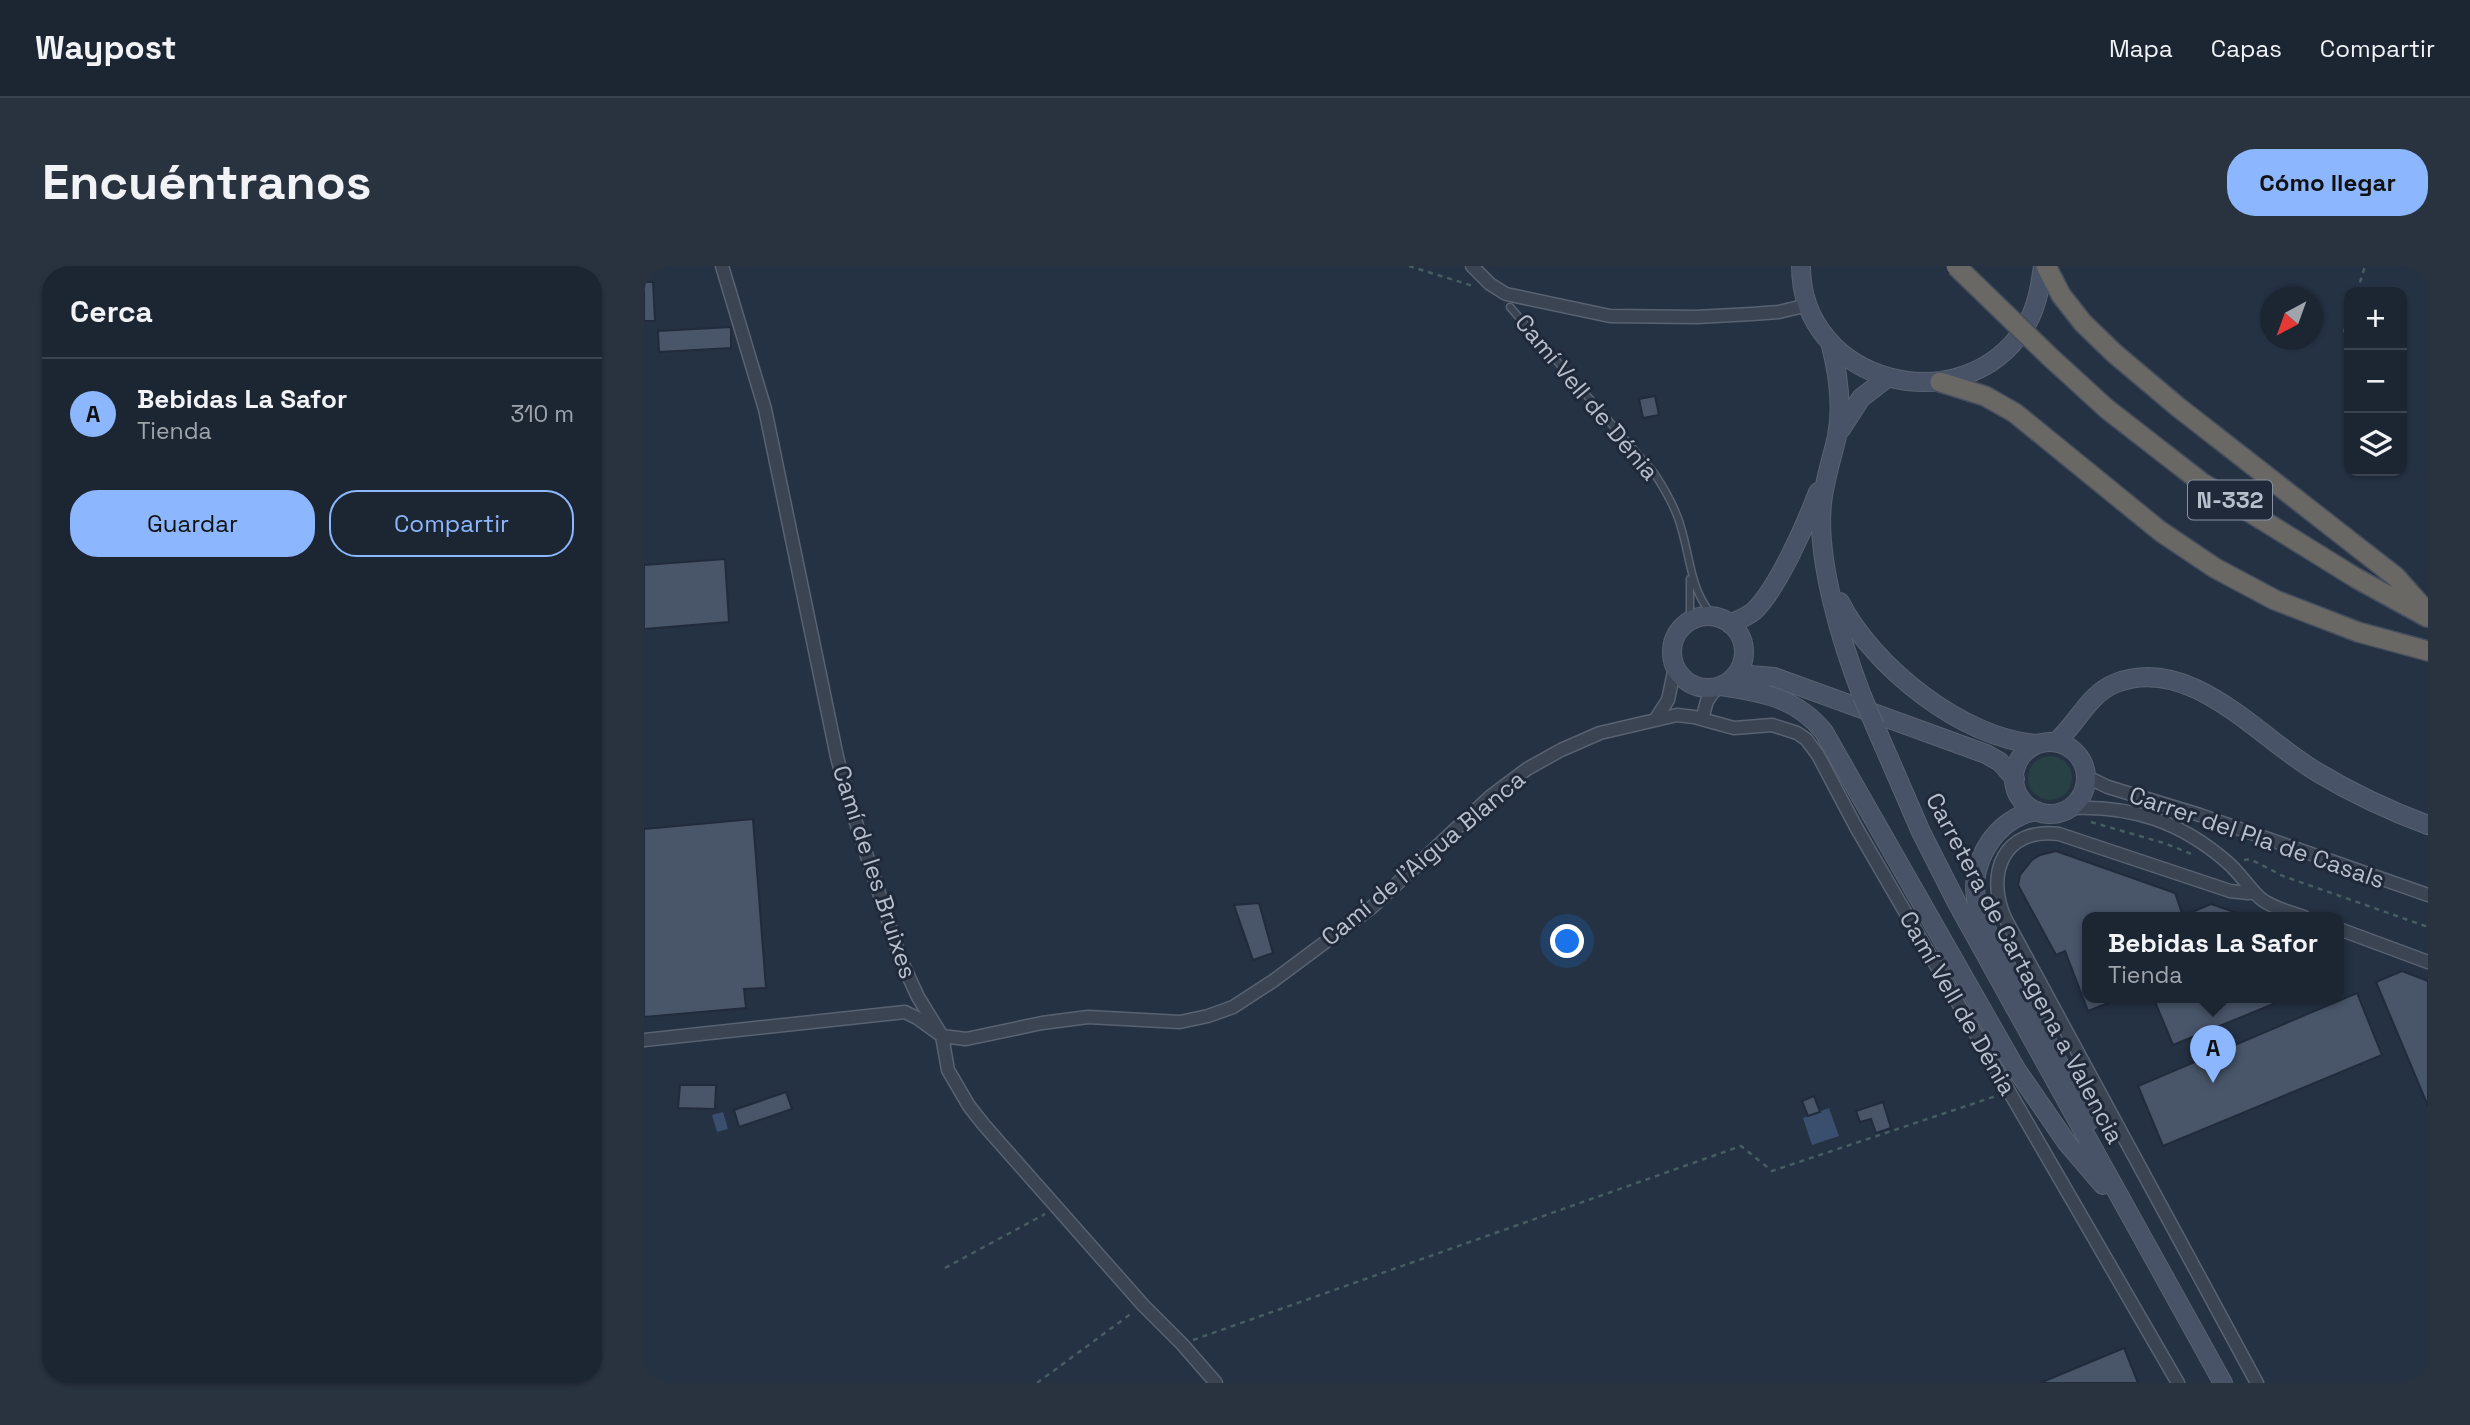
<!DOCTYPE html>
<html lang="es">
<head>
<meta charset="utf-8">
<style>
	:root { --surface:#1c2633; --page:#29323f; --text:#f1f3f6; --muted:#a0a5ac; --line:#3a434e; --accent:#8cb6fd }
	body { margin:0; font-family:"Space Grotesk",sans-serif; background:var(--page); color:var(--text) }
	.controls { position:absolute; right:21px; top:21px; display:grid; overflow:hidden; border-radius:14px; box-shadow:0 2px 5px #0004 }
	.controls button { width:63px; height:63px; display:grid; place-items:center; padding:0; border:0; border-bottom:2px solid var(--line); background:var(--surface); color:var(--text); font:35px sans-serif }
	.compass { position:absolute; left:1616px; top:21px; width:63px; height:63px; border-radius:50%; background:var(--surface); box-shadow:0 2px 5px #0004; rotate:221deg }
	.you { position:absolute; left:924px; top:676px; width:24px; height:24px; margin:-18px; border:5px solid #fff; border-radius:50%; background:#1a73e8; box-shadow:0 0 0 10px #1a73e833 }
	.badge { display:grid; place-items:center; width:46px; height:46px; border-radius:50%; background:var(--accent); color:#111; font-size:23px; font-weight:700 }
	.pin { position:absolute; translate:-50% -58px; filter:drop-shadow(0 2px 4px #0008) }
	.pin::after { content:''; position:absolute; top:37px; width:24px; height:21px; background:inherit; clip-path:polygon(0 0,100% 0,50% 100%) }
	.popup { position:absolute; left:1438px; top:646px; width:262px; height:91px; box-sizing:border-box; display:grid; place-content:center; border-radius:14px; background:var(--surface); filter:drop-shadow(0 2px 5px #0005); font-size:23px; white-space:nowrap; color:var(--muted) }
	.popup b { font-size:26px; color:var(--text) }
	.popup::after { content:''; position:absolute; left:50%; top:100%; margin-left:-14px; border:14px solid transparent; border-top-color:var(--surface) }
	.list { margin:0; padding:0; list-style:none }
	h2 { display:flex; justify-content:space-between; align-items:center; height:91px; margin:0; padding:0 28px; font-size:30px }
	h2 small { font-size:23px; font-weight:400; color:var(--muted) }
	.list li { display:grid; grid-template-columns:46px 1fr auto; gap:21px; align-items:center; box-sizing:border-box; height:112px; padding:0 28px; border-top:2px solid var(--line) }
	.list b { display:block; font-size:26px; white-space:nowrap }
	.list p { margin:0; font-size:23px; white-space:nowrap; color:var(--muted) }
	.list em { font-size:23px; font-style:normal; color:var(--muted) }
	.actions { display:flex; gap:14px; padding:21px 28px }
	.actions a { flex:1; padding:16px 0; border:2px solid var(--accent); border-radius:28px; text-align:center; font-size:24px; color:var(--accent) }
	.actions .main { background:var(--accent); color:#111 }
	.icon { flex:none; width:38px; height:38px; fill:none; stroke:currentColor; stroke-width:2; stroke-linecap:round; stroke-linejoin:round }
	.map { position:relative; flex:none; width:1784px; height:1117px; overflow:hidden; border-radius:28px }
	header { display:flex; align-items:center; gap:42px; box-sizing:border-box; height:98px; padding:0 35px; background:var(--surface); border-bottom:2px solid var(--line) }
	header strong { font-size:33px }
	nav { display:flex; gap:38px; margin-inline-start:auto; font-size:24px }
	.intro { display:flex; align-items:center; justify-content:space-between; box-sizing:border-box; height:168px; padding:0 42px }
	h1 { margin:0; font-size:49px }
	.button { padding:18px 32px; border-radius:28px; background:var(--accent); color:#111; font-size:24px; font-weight:700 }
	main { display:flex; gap:42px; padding:0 42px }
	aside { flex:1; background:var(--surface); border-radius:28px; box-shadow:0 2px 5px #0004 }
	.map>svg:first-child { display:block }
	.green { fill:#284145 }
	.water { fill:#3a4f6d }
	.building { fill:#49566a; stroke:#212b3b; stroke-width:2 }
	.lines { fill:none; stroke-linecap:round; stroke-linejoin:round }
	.service-casing { stroke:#586271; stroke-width:9 }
	.minor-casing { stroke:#586271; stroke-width:15 }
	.secondary-casing { stroke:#586271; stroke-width:20 }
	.trunk-casing { stroke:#454f5e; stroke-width:22 }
	.path { stroke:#465e61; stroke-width:2.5; stroke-dasharray:5 5; stroke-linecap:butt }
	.service { stroke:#3a4453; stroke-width:6 }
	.minor { stroke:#3a4453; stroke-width:12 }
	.secondary { stroke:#485367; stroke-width:18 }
	.trunk { stroke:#696865; stroke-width:19 }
	.secondary-bridge-casing { stroke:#586271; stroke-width:20; stroke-linecap:butt }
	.trunk-bridge-casing { stroke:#454f5e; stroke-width:22; stroke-linecap:butt }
	.secondary-bridge { stroke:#485367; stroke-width:18 }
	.trunk-bridge { stroke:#696865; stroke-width:19 }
	.labels { text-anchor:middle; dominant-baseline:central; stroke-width:6; stroke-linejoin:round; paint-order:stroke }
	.shield { fill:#1f2939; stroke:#8992a1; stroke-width:2 }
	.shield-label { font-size:23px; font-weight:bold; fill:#b7bfcd }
	.street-label { font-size:24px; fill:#b7bfcd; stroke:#1f2939 }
</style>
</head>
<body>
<header>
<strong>Waypost</strong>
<nav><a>Mapa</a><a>Capas</a><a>Compartir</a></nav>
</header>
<div class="intro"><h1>Encuéntranos</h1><a class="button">Cómo llegar</a></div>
<main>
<aside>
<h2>Cerca<small></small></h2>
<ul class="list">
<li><span class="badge">A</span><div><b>Bebidas La Safor</b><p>Tienda</p></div><em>310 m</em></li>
</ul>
<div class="actions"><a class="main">Guardar</a><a>Compartir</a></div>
</aside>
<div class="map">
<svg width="1784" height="1117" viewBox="0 0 1784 1117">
	<rect width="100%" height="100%" fill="#253244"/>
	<path class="green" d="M1384 512a22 22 0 1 1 44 0a22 22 0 1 1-44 0Z"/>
	<path class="water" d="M1185,842l10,28 -27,9 -9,-27z
		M79,846l5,17 -11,3 -5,-17z"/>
	<path class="building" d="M0,16h9l2,39h-11z
		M87,61v21l-72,4 -1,-21z
		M1011,130l4,19 -16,3 -4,-19z
		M81,293l4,63 -85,7v-64z
		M109,553l13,169 -22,1 2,19 -102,9v-188z
		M1412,585l119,42 8,23 28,-12 32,11v2h-156v80l34,1 -33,13 -23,-60 -9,4 -38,-70 2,-10 12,-15 8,-5z
		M615,637l14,50 -20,7 -19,-55z
		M1758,705l26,10v125l-52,-124z
		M1713,727l25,62 -219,91 -25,-60z
		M1509,731h135v1l-115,47z
		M36,819h36l-1,24 -37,-1z
		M142,826l6,17 -53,18 -5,-17z
		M1170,830l6,16 -12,4 -6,-15z
		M1239,836l8,26 -15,5 -5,-14 -11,3 -4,-11z
		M1480,1082l14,35h-98z"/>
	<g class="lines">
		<g class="service-casing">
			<path id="service" d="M866,41l144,166c12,18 23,37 28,58 9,31 9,61 32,86
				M1043,357l3,-11v-33"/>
		</g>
		<g class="minor-casing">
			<path id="minor" d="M78,0l43,143 72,348 11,41 53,162 17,37 24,39 6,34 21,36 15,19 159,180 39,39 34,39
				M828,0l18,18 16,10 104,22 86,1 56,-3 27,-2 29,-7
				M1058,453l5,-18 9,-13
				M1011,454l13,-20 7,-33
				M1443,511l21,10 92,28 228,80
				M1426,542c62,-3 111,14 157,54 13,11 21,25 33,36 12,10 30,14 44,19
				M1610,626l-6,1 -18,-2 -171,-57c-55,-7 -74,39 -54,84l252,465
				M1695,663l89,33
				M0,774l261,-28 12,6 25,18 24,3 76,-16 46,-6 92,5 28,-6 25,-9 40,-26 98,-73 120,-112 36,-27 34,-19 39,-17 77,-18 17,2 40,11 38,-3 25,8 9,6 12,16 38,72 322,556"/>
		</g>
		<g class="secondary-casing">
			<path id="secondary" d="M1157,0c0,118 162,159 224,61 12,-19 15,-40 18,-61
				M1186,76c8,30 13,63 7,94 -5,23 -13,45 -15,68 -6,56 20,140 40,192
				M1197,163l20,-31 26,-20
				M1196,336c32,64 124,138 198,142
				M1028 386a36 36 0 1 1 72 0a36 36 0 1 1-72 0Z
				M1086,358c8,-4 17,-7 24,-13 24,-23 52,-87 64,-119
				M1093,408l37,3 212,77 14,8 15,17
				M1077,420c41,6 76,12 103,46l192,337 51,74 36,42
				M1231,460l46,106 36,71 266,480
				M1412,476c22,-19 32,-48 60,-59 75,-29 143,55 201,89 35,21 73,39 111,53
				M1370 512a36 36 0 1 1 72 0a36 36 0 1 1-72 0Z
				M1393,545c-40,5 -70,53 -60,92 6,25 22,49 34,72 26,49 53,96 78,146"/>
		</g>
		<g class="trunk-casing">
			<path id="trunk" d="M1402,0l15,29 22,28 31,30 64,54 218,170 32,36
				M1405,90l58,53 94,73 155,96 71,39
				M1296,116l45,14 30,17 145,118 55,37 60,32 83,32 70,19"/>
		</g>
		<path class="path" d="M765,0l64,20
			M1713,26l8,-26
			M1700,66l5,-16
			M1447,556l73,21 30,12
			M1600,594l6,-1 33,17 145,51
			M301,1002l100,-54
			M549,1074l548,-194 31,25 224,-75
			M393,1117l95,-70"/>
		<use href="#service" class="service"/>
		<use href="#minor" class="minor"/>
		<use href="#secondary" class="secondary"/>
		<use href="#trunk" class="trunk"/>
		<g class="secondary-bridge-casing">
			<path id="secondary-bridge" d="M1218,430l13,30"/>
		</g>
		<g class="trunk-bridge-casing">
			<path id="trunk-bridge" d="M1312,0l93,90"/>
		</g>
		<use href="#secondary-bridge" class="secondary-bridge"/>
		<use href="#trunk-bridge" class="trunk-bridge"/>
	</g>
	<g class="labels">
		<rect class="shield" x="1544" y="214.5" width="84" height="39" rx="5"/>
		<g class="shield-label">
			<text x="1586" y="234">N-332</text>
		</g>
		<g class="street-label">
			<text transform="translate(943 131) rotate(50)">Camí Vell de Dénia</text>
			<text transform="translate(1613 571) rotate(19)">Carrer del Pla de Casals</text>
			<text transform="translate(779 592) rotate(-40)">Camí de l’Aigua Blanca</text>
			<text transform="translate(231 606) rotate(72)">Camí de les Bruixes</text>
			<text transform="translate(1381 702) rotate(62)">Carretera de Cartagena a Valencia</text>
			<text transform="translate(1314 737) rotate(60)">Camí Vell de Dénia</text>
		</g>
	</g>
</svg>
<div class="controls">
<button>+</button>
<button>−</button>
<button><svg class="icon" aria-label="layers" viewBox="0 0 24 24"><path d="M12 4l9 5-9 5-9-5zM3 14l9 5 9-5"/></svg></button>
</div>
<svg class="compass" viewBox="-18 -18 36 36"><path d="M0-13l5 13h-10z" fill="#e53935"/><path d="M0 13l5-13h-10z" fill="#a0a5ac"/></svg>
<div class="you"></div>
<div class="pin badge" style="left:1569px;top:817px">A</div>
<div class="popup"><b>Bebidas La Safor</b>Tienda</div>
</div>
</main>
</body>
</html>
